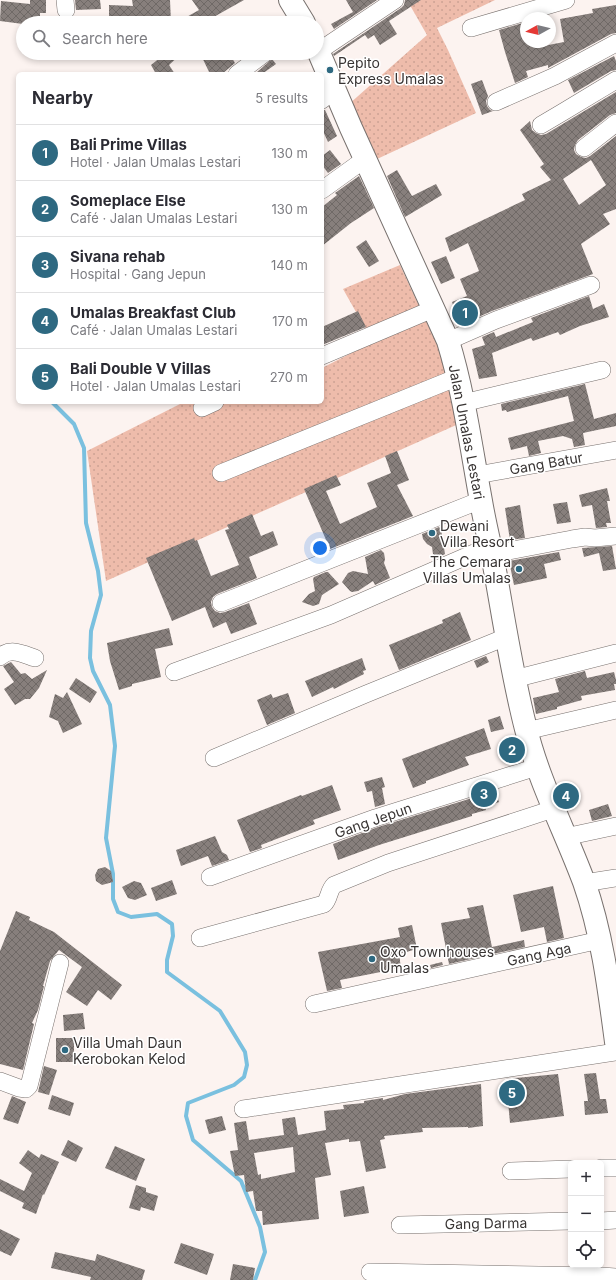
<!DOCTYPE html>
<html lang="en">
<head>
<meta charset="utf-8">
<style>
	:root { --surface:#fff; --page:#f2f2f3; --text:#2b2b33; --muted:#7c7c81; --line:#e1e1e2; --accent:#2e6981 }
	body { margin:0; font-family:Inter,sans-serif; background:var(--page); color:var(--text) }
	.controls { position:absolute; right:12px; bottom:12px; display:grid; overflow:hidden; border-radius:6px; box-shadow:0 2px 6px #0003 }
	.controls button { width:36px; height:36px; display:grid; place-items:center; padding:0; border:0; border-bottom:1px solid var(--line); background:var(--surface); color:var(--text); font:20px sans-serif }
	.compass { position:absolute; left:520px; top:12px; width:36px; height:36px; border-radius:50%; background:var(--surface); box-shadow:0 2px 6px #0003; rotate:262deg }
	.you { position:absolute; left:320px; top:548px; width:14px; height:14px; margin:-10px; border:3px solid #fff; border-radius:50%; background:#1a73e8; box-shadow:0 0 0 6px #1a73e833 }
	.badge { display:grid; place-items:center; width:26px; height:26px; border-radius:50%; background:var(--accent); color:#fff; font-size:13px; font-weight:700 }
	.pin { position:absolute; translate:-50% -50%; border:2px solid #fff; box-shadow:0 1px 4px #0006 }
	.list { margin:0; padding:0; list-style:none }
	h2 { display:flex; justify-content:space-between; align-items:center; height:52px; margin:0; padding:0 16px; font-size:17px }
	h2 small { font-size:13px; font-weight:400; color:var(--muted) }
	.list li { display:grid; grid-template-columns:26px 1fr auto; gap:12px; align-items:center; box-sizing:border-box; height:56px; padding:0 16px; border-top:1px solid var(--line) }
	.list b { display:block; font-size:15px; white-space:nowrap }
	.list p { margin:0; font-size:13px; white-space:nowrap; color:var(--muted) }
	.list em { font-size:13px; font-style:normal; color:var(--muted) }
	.icon { flex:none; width:22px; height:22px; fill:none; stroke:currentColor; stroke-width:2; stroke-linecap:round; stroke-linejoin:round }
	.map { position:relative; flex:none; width:616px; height:1280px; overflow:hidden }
	.search { position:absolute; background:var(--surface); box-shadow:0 2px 6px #0003; left:16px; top:16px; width:308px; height:44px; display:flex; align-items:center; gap:10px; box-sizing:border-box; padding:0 14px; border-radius:22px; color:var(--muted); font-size:15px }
	.panel { position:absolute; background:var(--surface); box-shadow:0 2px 6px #0003; left:16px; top:72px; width:308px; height:332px; border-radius:6px }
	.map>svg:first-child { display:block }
	.grass { fill:url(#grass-dots) }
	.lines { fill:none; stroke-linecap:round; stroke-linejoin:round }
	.stream { stroke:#7ac0df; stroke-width:4 }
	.building { fill:url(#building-cross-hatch); fill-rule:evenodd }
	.street-casing { stroke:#78716e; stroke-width:18 }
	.secondary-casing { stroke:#78716e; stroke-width:24 }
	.street { stroke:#fff; stroke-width:17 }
	.secondary { stroke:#fff; stroke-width:22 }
	.poi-dot { fill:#2e6981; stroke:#fff; stroke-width:1.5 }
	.labels { text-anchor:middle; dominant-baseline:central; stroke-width:3; stroke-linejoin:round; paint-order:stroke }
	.poi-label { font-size:14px; fill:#383433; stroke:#fff; text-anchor:start }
	.street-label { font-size:14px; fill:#383433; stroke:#fff }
</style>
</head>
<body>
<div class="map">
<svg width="616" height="1280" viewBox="0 0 616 1280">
	<defs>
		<pattern id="grass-dots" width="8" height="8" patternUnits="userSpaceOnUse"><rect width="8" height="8" fill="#eebcab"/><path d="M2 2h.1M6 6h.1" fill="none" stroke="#cda294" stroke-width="1.8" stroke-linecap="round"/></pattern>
		<pattern id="building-cross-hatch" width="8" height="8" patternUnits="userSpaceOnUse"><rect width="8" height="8" fill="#877f7c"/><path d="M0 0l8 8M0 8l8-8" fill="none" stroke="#6f6966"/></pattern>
	</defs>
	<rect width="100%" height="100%" fill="#fcf3f0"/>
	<path class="grass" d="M407,0h88l-58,28 11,22 28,63 -114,53 -22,-54 87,-77z
		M400,265l53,114 10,43 -357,159 -19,-130 97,-49h138v-34l51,-26 -30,-53z"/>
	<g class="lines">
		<path class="stream" d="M52,402l22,22 10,24 2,75 12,48 3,24 -10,36 -1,27 3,13 17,34 5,41 -9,92 7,36v25l5,13 13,5 26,-3 15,10 1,12 -6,24v12l53,39 25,41 2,13 -3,12 -10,8 -46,18 -2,13 7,24 48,41 19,46 5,25 -10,28"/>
	</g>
	<path class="building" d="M30,0h16v13h-6v10h-17v1l-23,-3 1,-20 29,3z
		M75,0h25l1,9 -25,1z
		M132,0h38l1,23h-62v-18l24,1z
		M192,0h52l-41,23h-27l23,-13z
		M346,0h31l-43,29 -3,-5 22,-12z
		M405,0h16l-32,21 8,13 -17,11 -6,-10 -6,4 -3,-4 -31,21 -1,-2 68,-46 3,-3z
		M616,5v28l-5,1 -63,34v-3l-22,6 2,6 -13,6 -10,-31 -6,-22 27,-8v20h11l1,5 26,-5 -4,-23 33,-6 -1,-4z
		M166,53h16l-13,12 6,9h-19l-5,-9z
		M200,53h29l6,10 -13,11h-12z
		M614,56l2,5v9l-5,1 -37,22 -6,-13z
		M272,59l4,5 -14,10h-3l-2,-2z
		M482,80l6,16 -2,5 1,5 3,4 3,1 -11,4 -11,-31z
		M616,92v21l-6,2 -32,25 -3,5 -1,5 2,4 5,3 5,1 4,-2 26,-20v73l-13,5 7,10 -29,20 12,30 -101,37 -32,14 -8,-23 15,-6 -7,-17 19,-8 -11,-28 -18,9 -5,-14 80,-38 -3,-6 29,-14 -11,-13 4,-3 -24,-34 10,-9 2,9 4,3 5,2 5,-1zM591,160l15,25 -27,20 -16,-26z
		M322,110h3l12,26 -9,6 -6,-13z
		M330,150l11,14 -13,9 -6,-8v-9z
		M397,170l15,26 24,-12 6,11 -37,22 -18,-41z
		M359,176l15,32 -23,15 -29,23v-39l15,-12 -2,-2z
		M366,240l13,21 -10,6 -13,-20z
		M446,256l9,22 -14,6 -10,-22z
		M589,296l4,13 11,-5 5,13 -29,9 -20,9 -2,-3 -25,9 -2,-3 -39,15 5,23 -18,3 -7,-30 13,-4 -3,-8 12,-5 2,5 37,-15 -2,-4z
		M358,311l8,16 -44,18v-18z
		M585,384l9,35 22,-6v13l-33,7 2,12 -11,2 -2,-8 -9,-3 -25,5 3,12 -12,3 -2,-10 -16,4 -3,-12 66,-17 -6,-25 -61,16 -1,-2 -4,1 -1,-7z
		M397,451l12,29 -12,5 16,31 -83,33 -26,-60 32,-14 5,10 -15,6 14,33 37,-17 -10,-24 24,-10 -6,-17z
		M607,488l3,13h-3l4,22h-5l1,4 -11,1 -4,-23 -10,2 -3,-12z
		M567,502l4,20 -14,2 -4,-20z
		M520,505l5,33 -15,2 -5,-32z
		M252,514l9,22 12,-5 5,14 -29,12 8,21 -40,16 -4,3 -2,5 1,5 3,4 5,2 5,-1 24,-9 8,21 -26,10 -5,-12 -13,6 -8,-21 -33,14 -26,-63 48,-20 1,3 2,-1 14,36 28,-11 -14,-35 4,-1 -2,-4z
		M439,527l2,2 4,25 -7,4 -5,-4 -1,-7 -5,-3 -4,-5 -1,-5z
		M612,546l4,23 -13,2 -4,-18 -15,4 -2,-9z
		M381,550l3,3 1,6 -1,4 6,15 -15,7 -2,-4 -15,10 -6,1 -2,-1 -8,-9 6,-9 5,-2 15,3 -3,-17z
		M559,552l2,8 -17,4 3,14 -33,7 -5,-24z
		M326,572h2l11,12 -17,11 -3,9 -6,2 -11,-4 7,-8 6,-3 -2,-12 1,-2z
		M460,612l11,28 -72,30 -10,-25 54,-22 -1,-3z
		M169,628l4,17 -18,4 6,28 -29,7v2l-13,4 -9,-29 -3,-18z
		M486,656l3,6 -12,6 -3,-7z
		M362,658l4,12 -3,1 1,3 -30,15 -1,-2 -21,10 -7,-16z
		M11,662l10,12 4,-1 7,6 15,-9 -8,18 -9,11h-5l-10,6 -11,-16 10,-7 -11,-16z
		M585,671l2,7 27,-6 2,8v4h-2l1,6 -34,6 1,4 -25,7v2l-21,5 -3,-16 26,-6 -4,-13z
		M76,678l21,14 -7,11 -21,-14z
		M67,692l15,32 -19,9 -5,-12 -9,-4 6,-23 8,4z
		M288,693l7,20 -28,12 -10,-25 14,-6 2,4z
		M500,716l4,13 -13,3 -3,-12z
		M484,728l7,21 -26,8 4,8 -43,16v2l-13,5 -11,-29z
		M382,777l3,10 -3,1 3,16 -10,3 -3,-16 -5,1 -3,-10z
		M332,785l9,25 -28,10 2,4 -54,21 1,3 -12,4 -13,-32 64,-25 1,1z
		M495,791l4,11 -14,5 1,3 -14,4v2l-93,29 -41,15 -5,-16 45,-17z
		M608,804l4,12 -20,5 -3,-11z
		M215,836l7,16 5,3 2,5 -17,6 -4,-10 -27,10 -5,-16z
		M105,867l6,4 2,11 -11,3 -6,-4 -1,-6 3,-6z
		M172,880l5,14 -21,7 -5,-13z
		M134,881l7,2 6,12 -12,5 -7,-2 -6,-11z
		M553,886l11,52 -17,4 -3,-15 -23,5 -8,-37z
		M483,905l9,42 32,-7 1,7 -76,17 -8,-41 29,-5 -3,-10z
		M16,911l14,6 -1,3 25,12 68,53 -11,15 -13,-10 -11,16 -21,-14 16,-25 -23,-17 -9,11 -7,25h1l-6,24 -6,13 2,1 -11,46 -23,-6v-113z
		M412,925l5,24 -18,5 2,14 -61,12 2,8 -15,3 -9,-39 82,-15 -2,-9z
		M442,962l1,3 -12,3 -1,-3z
		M83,1013l2,16 -21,2 -1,-16z
		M56,1038h18v24h-18z
		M44,1066l13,4 -8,25 -11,-3z
		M596,1073l4,26h6l2,14 -23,2 -1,-14h4l-4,-27z
		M558,1074l6,42 -54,7 -4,-44z
		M481,1084l2,42 -15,2v-1l-46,1 1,4 -39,4 1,3 -5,1 6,28 -20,4 -6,-31 -11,1v-3l-24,4 6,32 -16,3 4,41 -56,6 -1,-14h-6l-3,-20 -7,1 -2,-17 -9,1 -5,-25 8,-1 -4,-27 12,-2 3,19 35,-5 -2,-16 13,-2 3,18 28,-5 -2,-19 20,-2 -1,-4 21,-2v-2l19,-3v2l22,-6zM293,1147l2,25 -34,7v-5l-3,1 -4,-22z
		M52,1095l22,8 -4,13 -22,-7z
		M12,1096l14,6 -8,22 -15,-5z
		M222,1116l4,14 -17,4 -4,-14z
		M68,1140l15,8 -7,14 -15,-7z
		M115,1146l30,13 -9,22 -31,-13z
		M28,1150l11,8 2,-4 18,8 -15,33 -1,-1 -7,20 -14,-6 2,-5 -24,-12v-12l24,12 8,-18 -13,-10z
		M136,1185l10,3v4l12,4 -4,15 -13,-4 -1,4 -11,-3z
		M364,1186l5,27 -25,4 -4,-26z
		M0,1229l20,10 -9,17 -11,-5z
		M181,1243l33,11 -7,21 -33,-12z
		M55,1252l40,9 2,-7 48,16 -3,10h-52l1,-3 -40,-9z
		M233,1264l22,4 -2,12h-23z"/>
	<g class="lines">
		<g class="street-casing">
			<path id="street" d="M65,0l1,10
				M471,28l95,-28
				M319,51l76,-51
				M237,74l28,-21
				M322,100l12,-11
				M496,102l59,-26 61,-33
				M541,125l22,-13 53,-32
				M584,148l32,-25
				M322,190l43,-31
				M448,341l48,-21 95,-35
				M322,356l111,-47
				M463,403l139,-33
				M202,408l13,-6
				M221,473l237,-96
				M477,475l139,-25
				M492,554l80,-15 13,-2 10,1 21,-2
				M221,603l260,-103
				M0,657c10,-10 23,-3 35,1
				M174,672l157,-57 159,-69
				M514,679l102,-26
				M526,731l90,-21
				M214,758l152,-64 140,-57
				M565,837l51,-11
				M210,877l165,-59 162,-51
				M584,883l32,-5
				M200,938l124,-34c6,-6 4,-13 10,-19l54,-22 165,-54
				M314,1004l286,-64
				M0,1081l19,7 7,1 3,-3 31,-123
				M243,1109l373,-57
				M601,1168h15
				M511,1171l60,-2
				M601,1221l15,-1
				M400,1225l171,-4
				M370,1272l232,4 14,1"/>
		</g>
		<g class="secondary-casing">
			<path id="secondary" d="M290,0l14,23
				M317,48l34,80 97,213c16,52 23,106 33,160 3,18 7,35 11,53 11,59 19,117 34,175 13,53 39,102 58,153 18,51 25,107 32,160"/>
		</g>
		<use href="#street" class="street"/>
		<use href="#secondary" class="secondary"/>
	</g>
	<g class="poi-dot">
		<circle cx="330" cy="70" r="4"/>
		<circle cx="432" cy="533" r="4"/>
		<circle cx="519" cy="569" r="4"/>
		<circle cx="372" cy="959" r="4"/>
		<circle cx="65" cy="1050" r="4"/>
	</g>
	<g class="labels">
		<g class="poi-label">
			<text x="338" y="62">Pepito<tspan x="338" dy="16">Express Umalas</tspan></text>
			<text x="440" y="525">Dewani<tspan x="440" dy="16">Villa Resort</tspan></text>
			<text x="511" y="561" text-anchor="end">The Cemara<tspan x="511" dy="16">Villas Umalas</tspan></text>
			<text x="380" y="951">Oxo Townhouses<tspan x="380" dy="16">Umalas</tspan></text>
			<text x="73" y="1042">Villa Umah Daun<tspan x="73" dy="16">Kerobokan Kelod</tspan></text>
		</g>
		<g class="street-label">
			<text transform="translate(467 432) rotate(79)">Jalan Umalas Lestari</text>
			<text transform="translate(546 463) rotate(-10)">Gang Batur</text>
			<text transform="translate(373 820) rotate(-19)">Gang Jepun</text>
			<text transform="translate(539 954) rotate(-12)">Gang Aga</text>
			<text transform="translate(486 1223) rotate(-1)">Gang Darma</text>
		</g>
	</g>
</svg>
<div class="controls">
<button>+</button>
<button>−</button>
<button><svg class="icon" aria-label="locate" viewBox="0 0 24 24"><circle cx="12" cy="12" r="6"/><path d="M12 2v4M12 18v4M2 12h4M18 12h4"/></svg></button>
</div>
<svg class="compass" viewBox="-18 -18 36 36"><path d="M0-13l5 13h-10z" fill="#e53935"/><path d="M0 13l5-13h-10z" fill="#7c7c81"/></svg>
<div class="you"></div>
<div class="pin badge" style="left:465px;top:313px">1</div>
<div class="pin badge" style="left:512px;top:750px">2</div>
<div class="pin badge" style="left:484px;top:794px">3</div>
<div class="pin badge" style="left:566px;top:796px">4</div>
<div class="pin badge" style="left:512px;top:1093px">5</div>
<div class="search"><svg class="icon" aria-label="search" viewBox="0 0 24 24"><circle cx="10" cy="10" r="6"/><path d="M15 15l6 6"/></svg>Search here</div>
<section class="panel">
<h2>Nearby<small>5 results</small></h2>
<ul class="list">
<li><span class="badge">1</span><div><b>Bali Prime Villas</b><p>Hotel · Jalan Umalas Lestari</p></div><em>130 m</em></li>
<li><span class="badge">2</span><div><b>Someplace Else</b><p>Café · Jalan Umalas Lestari</p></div><em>130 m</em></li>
<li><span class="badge">3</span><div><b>Sivana rehab</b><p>Hospital · Gang Jepun</p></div><em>140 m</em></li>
<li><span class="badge">4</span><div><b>Umalas Breakfast Club</b><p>Café · Jalan Umalas Lestari</p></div><em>170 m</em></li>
<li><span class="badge">5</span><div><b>Bali Double V Villas</b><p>Hotel · Jalan Umalas Lestari</p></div><em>270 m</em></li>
</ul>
</section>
</div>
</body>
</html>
